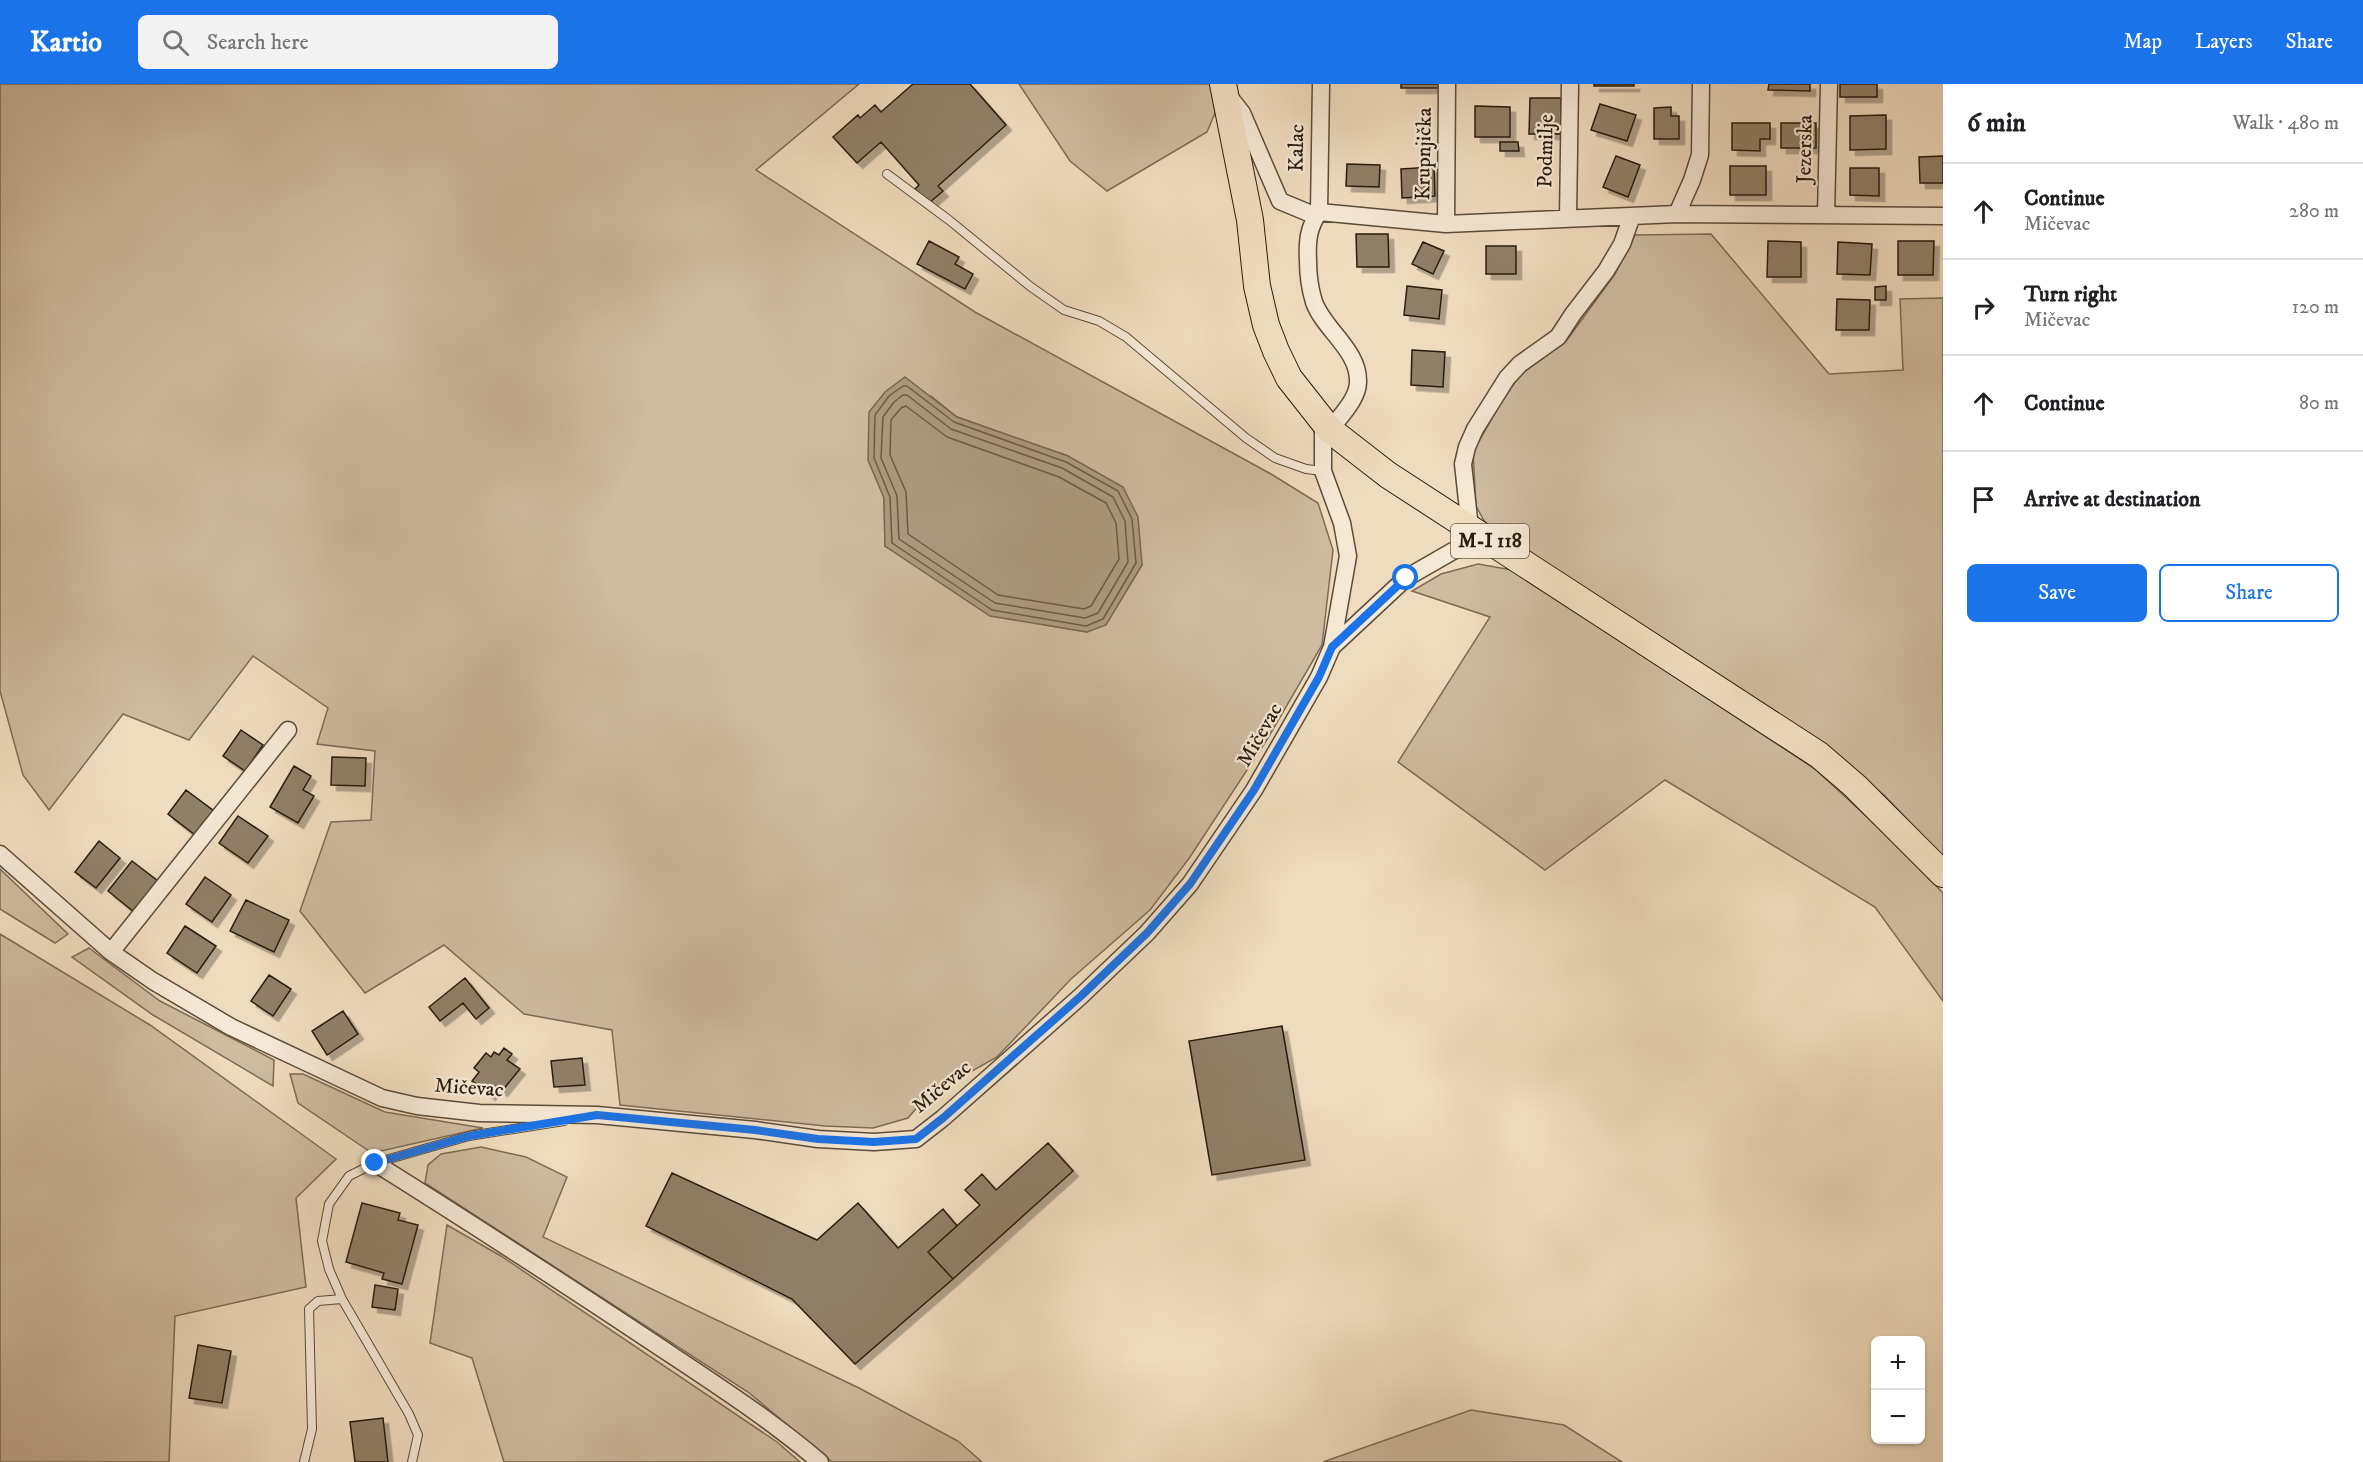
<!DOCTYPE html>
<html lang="en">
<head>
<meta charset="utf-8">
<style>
	:root { --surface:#fff; --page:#f2f2f2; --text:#202124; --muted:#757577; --line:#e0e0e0; --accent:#1a73e8 }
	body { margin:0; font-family:"IM FELL DW Pica",serif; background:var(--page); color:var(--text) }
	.controls { position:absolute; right:18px; bottom:18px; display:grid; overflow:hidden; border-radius:9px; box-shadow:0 2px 4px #0004 }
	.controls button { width:54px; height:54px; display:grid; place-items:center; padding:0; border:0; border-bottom:2px solid var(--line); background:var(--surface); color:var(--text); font:30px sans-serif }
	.stop { position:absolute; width:18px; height:18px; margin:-14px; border:4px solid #1a73e8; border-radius:50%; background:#fff }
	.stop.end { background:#1a73e8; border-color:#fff; box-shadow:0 2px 6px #0008 }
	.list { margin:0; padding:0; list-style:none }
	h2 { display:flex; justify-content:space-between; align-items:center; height:78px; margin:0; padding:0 24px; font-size:26px }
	h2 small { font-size:20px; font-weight:400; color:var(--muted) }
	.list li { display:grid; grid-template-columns:39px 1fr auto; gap:18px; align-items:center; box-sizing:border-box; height:96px; padding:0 24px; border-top:2px solid var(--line) }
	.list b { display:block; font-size:22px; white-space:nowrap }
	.list p { margin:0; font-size:20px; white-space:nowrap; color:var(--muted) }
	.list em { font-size:20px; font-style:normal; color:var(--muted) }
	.actions { display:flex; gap:12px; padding:18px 24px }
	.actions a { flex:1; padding:14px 0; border:2px solid var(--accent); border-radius:9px; text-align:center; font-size:21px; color:var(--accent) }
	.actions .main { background:var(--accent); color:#fff }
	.icon { flex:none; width:33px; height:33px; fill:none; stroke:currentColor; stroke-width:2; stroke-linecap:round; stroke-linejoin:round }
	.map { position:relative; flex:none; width:1943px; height:1378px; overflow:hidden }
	header { display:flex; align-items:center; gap:36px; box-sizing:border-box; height:84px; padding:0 30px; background:var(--accent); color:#fff }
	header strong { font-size:28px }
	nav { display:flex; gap:33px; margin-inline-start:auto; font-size:21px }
	.search { width:420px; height:54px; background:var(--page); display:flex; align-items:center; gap:15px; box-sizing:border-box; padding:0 21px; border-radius:9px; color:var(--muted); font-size:22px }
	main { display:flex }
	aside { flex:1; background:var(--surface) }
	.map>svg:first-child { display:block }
	.green { fill:#cebba0; stroke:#7c6c56; stroke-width:1.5; fill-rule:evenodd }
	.water { fill:#ac9b81; stroke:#786852; stroke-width:1.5 }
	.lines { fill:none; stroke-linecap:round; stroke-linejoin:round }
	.shore { stroke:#6b5c46; stroke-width:1.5 }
	.building { fill:#908068; stroke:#2a1c0b; stroke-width:1.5; filter:url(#shadow) }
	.service-casing { stroke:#5b4c38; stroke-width:10 }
	.minor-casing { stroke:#5b4c38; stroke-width:19 }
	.primary-casing { stroke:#2a1c0b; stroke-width:28 }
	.service { stroke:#f5e8d5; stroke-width:8 }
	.minor { stroke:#f5e8d5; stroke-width:16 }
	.primary { stroke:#efdcbe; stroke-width:26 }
	.route { stroke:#1a73e8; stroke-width:8 }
	.labels { text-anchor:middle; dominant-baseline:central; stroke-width:4.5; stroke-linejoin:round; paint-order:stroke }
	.shield { fill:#f5e8d5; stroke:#675948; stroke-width:1.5 }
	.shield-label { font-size:20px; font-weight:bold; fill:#2a1c0b }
	.street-label { font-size:21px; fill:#2a1c0b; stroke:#f5e8d5 }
</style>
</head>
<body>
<header>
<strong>Kartio</strong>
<div class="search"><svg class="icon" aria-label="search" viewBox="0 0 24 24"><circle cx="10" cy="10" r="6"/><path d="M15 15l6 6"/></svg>Search here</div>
<nav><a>Map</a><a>Layers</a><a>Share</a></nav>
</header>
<main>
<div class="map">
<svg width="1943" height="1378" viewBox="0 0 1943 1378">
	<defs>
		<filter id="shadow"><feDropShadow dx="5.5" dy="5.5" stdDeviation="0" flood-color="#0004"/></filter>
	</defs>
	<rect width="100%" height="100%" fill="#efdcbe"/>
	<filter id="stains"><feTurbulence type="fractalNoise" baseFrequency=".00333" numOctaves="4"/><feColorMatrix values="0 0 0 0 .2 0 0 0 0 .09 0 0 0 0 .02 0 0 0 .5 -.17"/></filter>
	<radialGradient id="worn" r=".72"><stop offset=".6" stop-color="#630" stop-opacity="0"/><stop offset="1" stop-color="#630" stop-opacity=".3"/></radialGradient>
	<path class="green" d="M0,0h859l-103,86 219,142 296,162 47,29 15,47 -11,95 -54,93 -78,119 -40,53 -79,69 -74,78 -71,40 -18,21 -35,10 -48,-2 -205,-21 -8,-75 -88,-16 -80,-69 -79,48 -65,-82 31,-89 40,-2 4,-69 -58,-7 11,-36 -75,-52 -64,84 -66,-26 -74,96 -26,-35 -23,-84zM931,312l26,21 111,39 74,109 -36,59 -19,8 -42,-7 -160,-79 -1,-48z
		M1019,0h193l3,29 -8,19 -100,59 -37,-30z
		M1711,150l118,140 74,-4 -3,-71 43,-1v559l-59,-62 -64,-51 -331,-214 -13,-24 -3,-54 30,-53 18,-25 46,-34 48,-66 20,-39z
		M1478,480l34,6 303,199 76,70 52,54v108l-68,-94 -210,-127 -120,90 -147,-108 92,-145 -78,-26 29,-17z
		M0,785l68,65 -13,9 -55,-34z
		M0,850l150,91 186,134 -40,39 10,89 -131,29 -6,146h-169z
		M89,864l71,53 114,59 -1,26 -120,-71 -81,-58z
		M290,990h13l82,38 98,16 -111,25 -74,-50z
		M481,1063l45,10 41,20 -24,60 316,151 99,53 24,21h-150l-84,-70 -323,-209 3,-18 13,-11z
		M447,1141l54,31 276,186 23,20h-296l-32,-104 -42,-15z
		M1471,1326l93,15 58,37h-299z"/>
	<path class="water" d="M905,293l52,40 111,39 55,31 15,30 4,48 -36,60 -19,7 -97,-16 -105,-70 -1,-48 -16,-38 1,-48 16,-20z"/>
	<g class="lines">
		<path class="shore" d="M903,302h4l47,36 112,40 52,29 14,28 4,44 -33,56 -17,7 -94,-16 -100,-67 -2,-46 -16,-39 1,-43 14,-19z
			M903,311h4l44,34 111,39 51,29 12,24 3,41 -30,51 -13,5 -90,-15 -96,-64 -2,-43 -16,-38 1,-22 1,-19 11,-15z
			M906,322l41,31 112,40 47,26 10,20 3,36 -28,47 -7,3 -86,-14 -90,-61 -2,-42 -16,-37 1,-35 10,-12z"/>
	</g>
	<path class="building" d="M913,0h57l36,41 -68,61 5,5 -15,13 -13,-15 4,-4 -38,-43 -24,21 -24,-26 25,-22 2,3 15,-13 6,7z
		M1401,0h38v4h-38z
		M1594,0h40v2h-40z
		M1769,0h41v7l-42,-1z
		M1840,0h37v13h-37z
		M1530,14h31v36h-32z
		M1600,20l36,11 -9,26 -36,-11z
		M1475,22l35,1v30h-35z
		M1671,23v9h8v23h-25v-31z
		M1886,31v34l-36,1v-34z
		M1732,39h38v16h-10v12l-28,-1z
		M1781,39h35v25h-35z
		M1500,58h18l1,9h-19z
		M1616,72l24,9 -12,32 -25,-10z
		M1943,72v27h-23l-1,-26z
		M1347,80l33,1 -1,22 -33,-1z
		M1730,82h36v29h-36z
		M1434,83l1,29 -33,2 -1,-29z
		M1850,84h29v28l-29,-1z
		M1356,150h32l1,33h-32z
		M929,157l30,16 -4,7 18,10 -8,15 -48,-25z
		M1768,157l33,1v35h-34z
		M1898,157h36l-1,34h-35z
		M1423,158l21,9 -11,23 -21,-10z
		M1838,158l34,2 -2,31 -33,-1z
		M1486,162h30v28h-30z
		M1407,202l35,4 -3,29 -35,-4z
		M1886,202v14h-11v-13z
		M1837,215l33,1 -1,30h-33z
		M1412,266l33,2 -2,35 -32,-2z
		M241,646l22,15 -18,26 -22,-15z
		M332,673l34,1 -1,28 -34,-1z
		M294,682l17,10 -8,14 11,6 -16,27 -28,-16z
		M186,706l28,21 -19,24 -27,-21z
		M238,732l30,20 -20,27 -29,-20z
		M99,757l21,17 -24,30 -21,-16z
		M132,777l26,20 -24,31 -26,-21z
		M205,793l26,18 -19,27 -26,-18z
		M246,816l43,20 -15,32 -44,-21z
		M185,842l31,20 -19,27 -30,-20z
		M269,891l22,14 -18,27 -22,-15z
		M465,894l24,30 -13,11 -13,-16 -23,18 -11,-14z
		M343,927l15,23 -31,21 -15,-24z
		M1282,942l23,134 -93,15 -23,-134z
		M504,964l8,6 -5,6 13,9 -18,22 -6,-5 -6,9 -18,-14 7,-9 -5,-4 12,-15 5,4 3,-5 5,3z
		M582,974l3,27 -31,2 -3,-26z
		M1048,1059l25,28 -120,108 -25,-27 52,-47 -15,-15 17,-16 14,16z
		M672,1089l145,67 41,-37 40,45 45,-39 14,17 -29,26 25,27 -98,85 -63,-65 -146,-73z
		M362,1119l38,10 -2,7 20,5 -16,59 -20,-5 2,-6 -38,-11z
		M375,1201l23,4 -3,21 -23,-3z
		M198,1261l33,6 -9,52 -33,-5z
		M383,1334l5,44h-33l-5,-40z"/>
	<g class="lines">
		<g class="service-casing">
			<path id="service" d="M887,90l62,46 82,67 33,23 35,11 27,16 120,101 29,20 31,11 17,2
				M342,1215l67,115 9,21 -6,27
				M304,1378l8,-33 -3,-120 9,-8 24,-2 -13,-30 -7,-28 7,-37 20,-28 26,-13 94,-27 95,-15"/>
		</g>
		<g class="minor-casing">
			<path id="minor" d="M1228,11l14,18 38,88 36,15
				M1319,128l2,-128
				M1677,130l15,-34 8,-25 1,-71
				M1826,131l3,-131
				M1568,134l2,-134
				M1446,140l1,-140
				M1323,337v50l19,52 6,33 -16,91
				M1330,346c10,-14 28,-31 28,-48 1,-32 -34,-52 -44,-80 -4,-13 -6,-28 -6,-41 -1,-19 0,-33 11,-49l127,12 231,-10 266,2
				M1470,444l-7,-64 4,-17 8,-18 32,-51 13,-14 38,-27 15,-23 33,-43 16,-27 10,-28
				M0,770l111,98 42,29 78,46 151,71 35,8 62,7 118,2 158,15 63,9 56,3 42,-3 27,-21 138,-122 66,-63 43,-49 64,-94 65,-113 13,-30 74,-69 47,-27 36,-11
				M111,868l177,-222
				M375,1079c91,57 182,116 271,175 60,40 120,78 174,124"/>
		</g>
		<g class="primary-casing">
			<path id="primary" d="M1223,0l27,136 7,66 9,39 10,26 13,27 41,52 58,45 431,280 36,31 88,88"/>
		</g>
		<use href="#service" class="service"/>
		<use href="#minor" class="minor"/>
		<use href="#primary" class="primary"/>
	</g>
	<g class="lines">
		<path class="route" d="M375,1079l94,-27 128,-21 158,15 63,9 56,3 42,-3 27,-21 138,-122 66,-63 43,-49 64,-94 65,-113 13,-30 74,-69"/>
	</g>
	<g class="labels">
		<rect class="shield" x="1451" y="440" width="78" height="34" rx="4.5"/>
		<g class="shield-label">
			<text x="1490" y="457">M-I 118</text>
		</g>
		<g class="street-label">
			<text transform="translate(1297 64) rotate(-89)">Kalac</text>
			<text transform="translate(1805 65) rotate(-89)">Jezerska</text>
			<text transform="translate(1546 67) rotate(-89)">Podmilje</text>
			<text transform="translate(1424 70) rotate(-89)">Krupnjička</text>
			<text transform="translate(1260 651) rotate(-60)">Mičevac</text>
			<text transform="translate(942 1003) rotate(-40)">Mičevac</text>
			<text transform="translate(469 1004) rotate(4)">Mičevac</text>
		</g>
	</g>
	<rect width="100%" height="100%" filter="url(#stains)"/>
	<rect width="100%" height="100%" fill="url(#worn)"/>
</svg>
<div class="controls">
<button>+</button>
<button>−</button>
</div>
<div class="stop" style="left:1406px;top:494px"></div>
<div class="stop end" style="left:375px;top:1079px"></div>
</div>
<aside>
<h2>6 min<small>Walk · 480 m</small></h2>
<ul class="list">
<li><svg class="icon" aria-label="ahead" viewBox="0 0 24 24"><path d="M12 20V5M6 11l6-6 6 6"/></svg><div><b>Continue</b><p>Mičevac</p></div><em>280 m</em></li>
<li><svg class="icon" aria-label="right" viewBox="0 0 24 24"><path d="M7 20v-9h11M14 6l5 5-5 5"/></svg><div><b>Turn right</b><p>Mičevac</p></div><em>120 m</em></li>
<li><svg class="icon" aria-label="ahead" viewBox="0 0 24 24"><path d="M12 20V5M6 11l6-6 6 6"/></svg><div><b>Continue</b></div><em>80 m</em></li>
<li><svg class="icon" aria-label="arrive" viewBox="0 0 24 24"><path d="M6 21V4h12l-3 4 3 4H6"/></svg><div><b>Arrive at destination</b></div></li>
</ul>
<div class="actions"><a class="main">Save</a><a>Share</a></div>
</aside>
</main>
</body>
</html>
